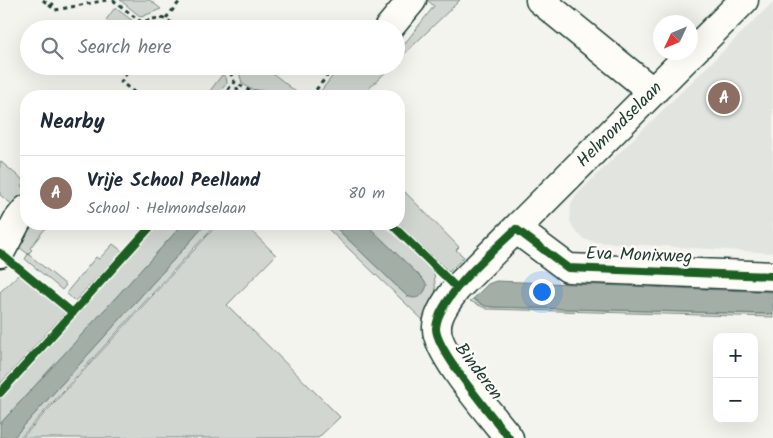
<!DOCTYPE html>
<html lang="en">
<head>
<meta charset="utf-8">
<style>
	:root { --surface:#fff; --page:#f6f6f7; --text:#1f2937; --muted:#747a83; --line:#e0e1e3; --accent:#1f3d34 }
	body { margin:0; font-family:Kalam,sans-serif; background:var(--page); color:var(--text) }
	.controls { position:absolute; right:15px; bottom:15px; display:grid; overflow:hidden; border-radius:10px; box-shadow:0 5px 20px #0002 }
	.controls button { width:45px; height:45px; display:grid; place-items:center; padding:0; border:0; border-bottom:1px solid var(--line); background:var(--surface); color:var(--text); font:25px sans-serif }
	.compass { position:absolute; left:653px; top:15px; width:45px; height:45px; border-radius:50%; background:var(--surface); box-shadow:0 5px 20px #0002; rotate:226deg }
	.you { position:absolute; left:541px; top:291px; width:18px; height:18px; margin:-12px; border:4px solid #fff; border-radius:50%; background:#1a73e8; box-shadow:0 0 0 8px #1a73e833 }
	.badge { display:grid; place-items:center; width:32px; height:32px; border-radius:50%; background:var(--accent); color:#fff; font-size:16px; font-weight:700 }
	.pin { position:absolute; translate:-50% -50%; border:2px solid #fff; box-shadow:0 1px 5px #0006 }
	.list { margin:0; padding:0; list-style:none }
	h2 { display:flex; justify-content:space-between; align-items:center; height:65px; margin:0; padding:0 20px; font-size:21px }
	h2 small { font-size:16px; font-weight:400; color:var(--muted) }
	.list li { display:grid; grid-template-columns:32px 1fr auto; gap:15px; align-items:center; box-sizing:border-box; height:75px; padding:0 20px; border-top:1px solid var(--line) }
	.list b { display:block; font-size:19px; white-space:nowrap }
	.list p { margin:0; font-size:16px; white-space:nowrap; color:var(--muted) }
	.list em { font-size:16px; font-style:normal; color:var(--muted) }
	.icon { flex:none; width:28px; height:28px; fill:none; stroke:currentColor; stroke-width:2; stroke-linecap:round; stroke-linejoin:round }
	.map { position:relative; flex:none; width:773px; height:438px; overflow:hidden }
	.search { position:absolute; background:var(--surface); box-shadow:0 5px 20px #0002; left:20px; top:20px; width:385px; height:55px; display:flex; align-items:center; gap:12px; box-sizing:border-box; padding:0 18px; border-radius:28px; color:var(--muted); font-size:19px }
	.panel { position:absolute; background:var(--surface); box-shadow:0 5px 20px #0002; left:20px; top:90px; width:385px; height:140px; border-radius:20px }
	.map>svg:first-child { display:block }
	.built { fill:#e2e5df }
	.green { fill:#d1d6d1; stroke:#788a82 }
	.water { fill:#a3aea7; stroke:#6e8179 }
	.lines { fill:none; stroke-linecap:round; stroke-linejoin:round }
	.minor-casing { stroke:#1f3d34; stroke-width:31 }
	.path { stroke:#1f3d34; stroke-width:3; stroke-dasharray:4 4; stroke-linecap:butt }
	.minor { stroke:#fdfcf7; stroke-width:28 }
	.cycleway-casing { stroke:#fdfcf7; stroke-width:11 }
	.cycleway { stroke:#1b5e20; stroke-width:8 }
	.labels { text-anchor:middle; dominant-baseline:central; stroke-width:4.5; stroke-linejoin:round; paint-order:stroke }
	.street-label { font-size:18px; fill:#1f3d34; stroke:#fdfcf7 }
</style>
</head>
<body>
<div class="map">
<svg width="773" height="438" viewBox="0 0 773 438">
	<rect width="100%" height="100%" fill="#f4f4ef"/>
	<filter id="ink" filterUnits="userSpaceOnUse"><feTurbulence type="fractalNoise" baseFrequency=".02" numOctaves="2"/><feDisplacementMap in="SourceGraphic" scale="10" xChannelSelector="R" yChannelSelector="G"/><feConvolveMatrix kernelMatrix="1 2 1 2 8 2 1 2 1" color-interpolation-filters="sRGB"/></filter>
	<g filter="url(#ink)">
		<path class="built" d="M773,2v251l-178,-11 -11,-3 -9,-8 -5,-10 1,-18 6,-9z"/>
		<path class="green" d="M120,0h30l11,9 -20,8z
			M427,0h33l-64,62v-19l6,4 32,-41z
			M114,9h3l21,16v4h-21l-11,-9z
			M232,66h32l37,30 -51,-7 -8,-6 -3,-11z
			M349,66h43l-31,30h-44l18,-23z
			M222,75l4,2 1,6 -11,13h-10z
			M0,161l24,20 -3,5 5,5v8l-9,9 -17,-13z
			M399,186l60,61 -3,3 8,7 -15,15 -51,-48z
			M30,224h23l-2,2 -3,-1 -18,23 2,2 -4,4 38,31 -4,5 -37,-31 3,-5 -13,-10z
			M159,224h24l-183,200v-25z
			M206,224h10l-196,214h-7z
			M218,224h26l32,31 -49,50 113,112 -22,21h-296z
			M323,224h9l75,72 6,2 11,-6 3,-7 -61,-61h18l50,48 2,24 -12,40 -2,3 4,-16z
			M113,244l9,7 -47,50 -9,-8 30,-36 3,2z
			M19,274l46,39 -65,71v-92z
			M473,299l12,7 8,1 266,7h14v3l-286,-8 -17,-8z"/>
		<path class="water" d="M183,224h23l-193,214h-13v-14z
			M332,224h34l56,54 5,7c-3,10 -9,16 -20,11z
			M496,281l277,11v22l-280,-7 -8,-1 -12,-7 15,-15z"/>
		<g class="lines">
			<g class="minor-casing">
				<path id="minor" d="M540,0l113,92
					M388,29l24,-29
					M516,229l52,39 205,8
					M0,253l17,-32 9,-11
					M509,438c-17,-22 -72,-84 -72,-109 -1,-13 12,-31 20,-41l287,-288"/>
			</g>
			<path class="path" d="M43,0l12,10 52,-10
				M113,0l28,22c20,-5 22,-7 38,7
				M51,6l5,-6
				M166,18l15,-18
				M141,22l1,7
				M131,66l-10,16 18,14
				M226,66l3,3 11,27
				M223,96l11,-14 16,9 34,5
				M311,96l21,-26 8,-4"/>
			<use href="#minor" class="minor"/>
			<g class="cycleway-casing">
				<path id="cycleway" d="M391,224l66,64
					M0,253l73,60
					M0,393l153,-169
					M509,438c-15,-20 -74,-89 -73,-110 2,-31 58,-78 80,-99l52,39 205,8"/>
			</g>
			<use href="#cycleway" class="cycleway"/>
		</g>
	</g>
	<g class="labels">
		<g class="street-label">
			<text transform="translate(620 125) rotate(-45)">Helmondselaan</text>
			<text transform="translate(639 256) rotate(2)">Eva Monixweg</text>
			<text transform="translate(478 372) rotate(53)">Binderen</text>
		</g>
	</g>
</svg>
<div class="controls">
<button>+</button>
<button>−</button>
</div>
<svg class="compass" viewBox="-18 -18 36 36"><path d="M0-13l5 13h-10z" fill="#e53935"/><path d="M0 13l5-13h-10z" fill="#747a83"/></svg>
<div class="you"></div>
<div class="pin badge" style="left:724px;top:98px;background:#8d6e63">A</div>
<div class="search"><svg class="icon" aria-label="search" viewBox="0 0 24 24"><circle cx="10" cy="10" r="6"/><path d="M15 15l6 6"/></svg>Search here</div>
<section class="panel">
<h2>Nearby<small></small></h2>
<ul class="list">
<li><span class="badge" style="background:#8d6e63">A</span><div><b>Vrije School Peelland</b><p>School · Helmondselaan</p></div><em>80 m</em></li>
</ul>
</section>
</div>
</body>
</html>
